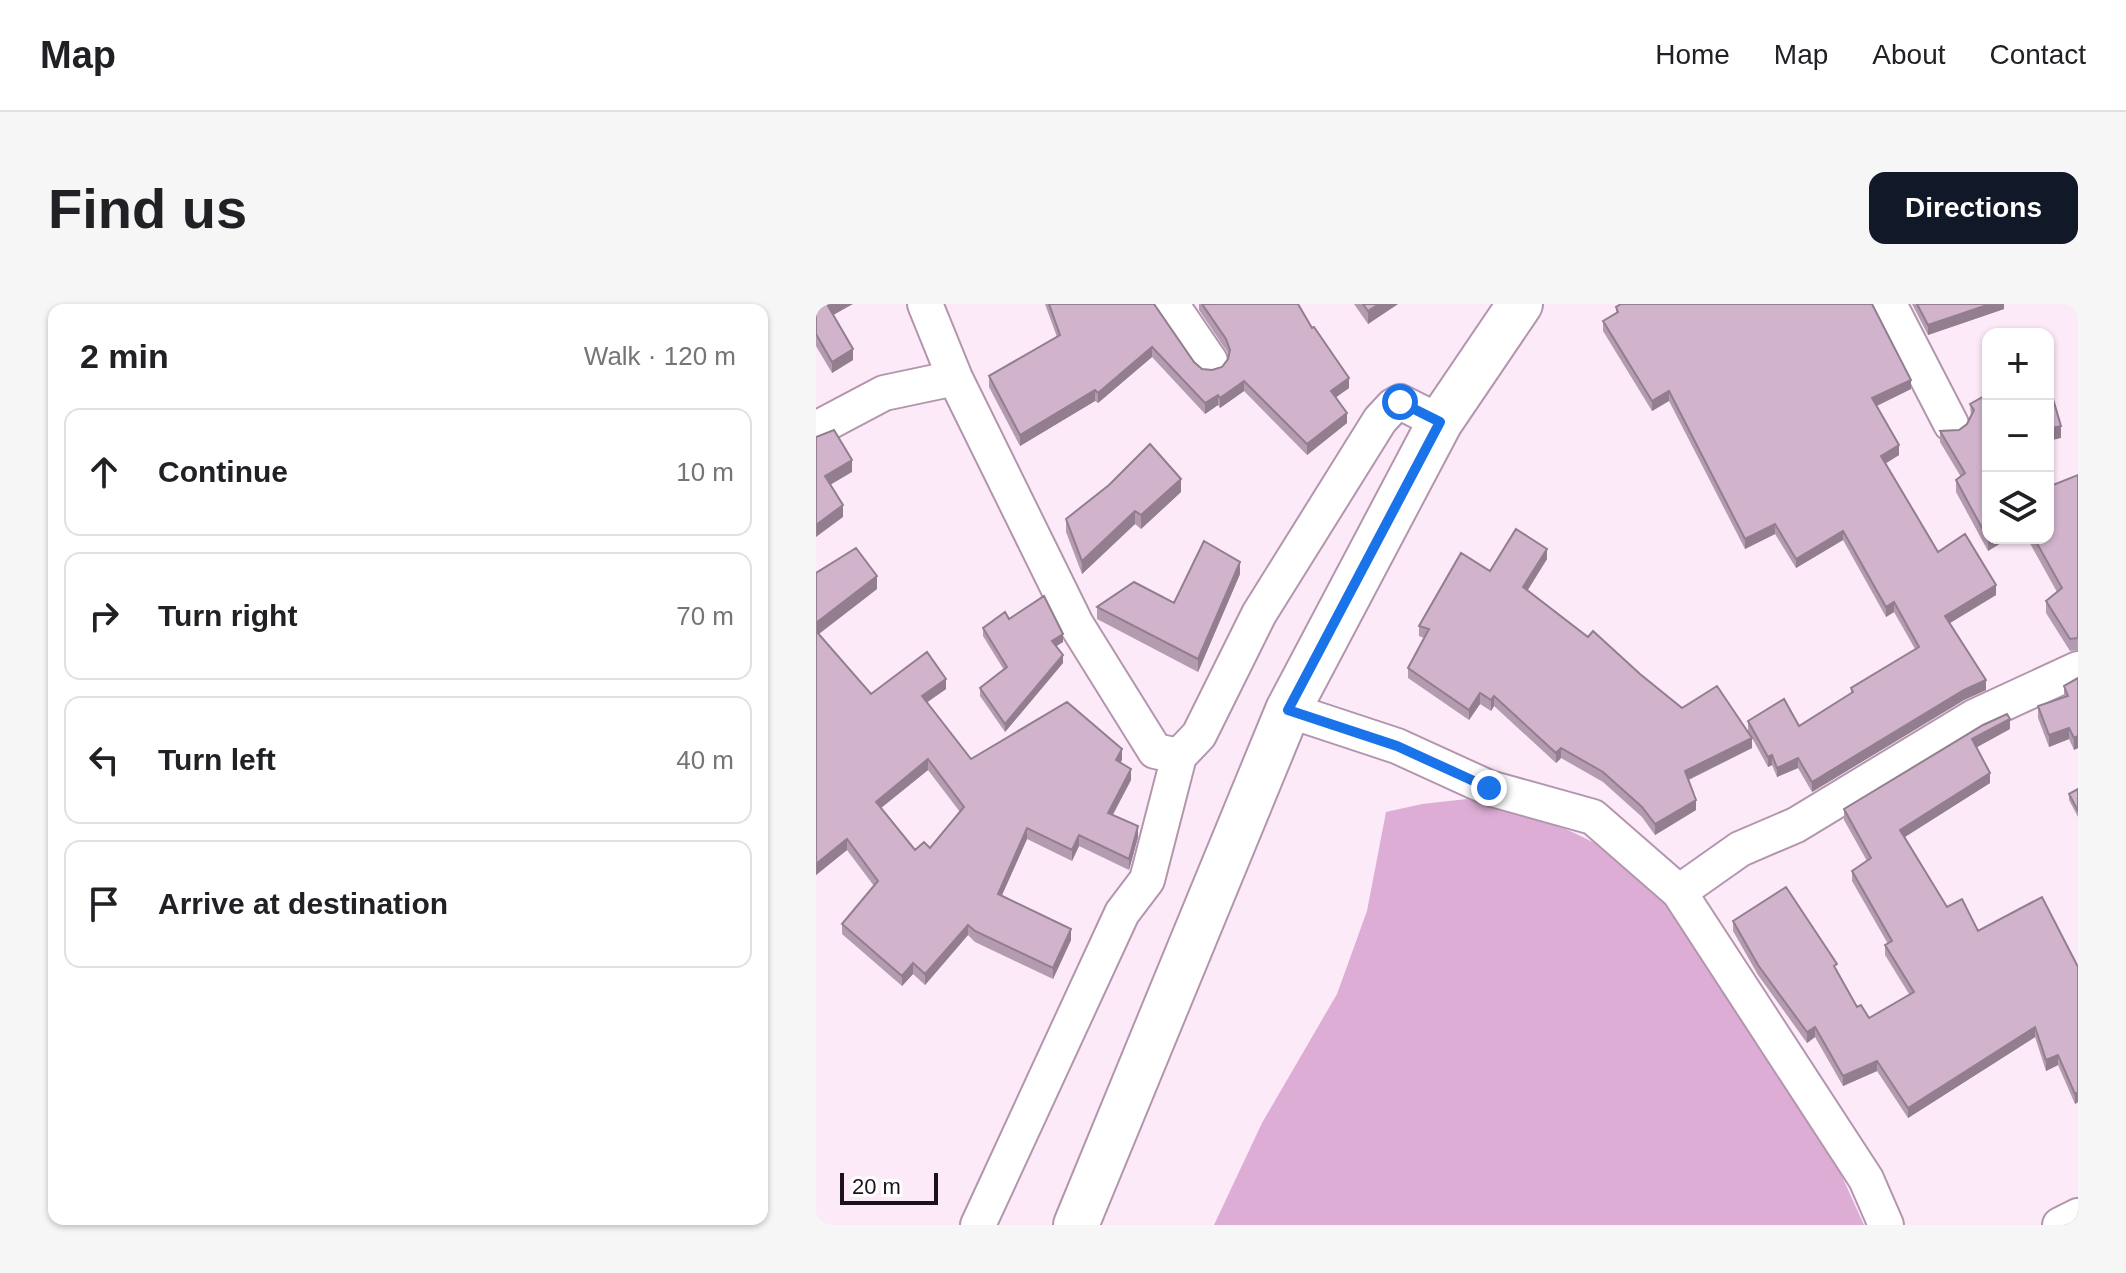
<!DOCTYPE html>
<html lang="en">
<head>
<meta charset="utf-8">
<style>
	:root { --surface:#fff; --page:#f6f6f6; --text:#202124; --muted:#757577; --line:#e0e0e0; --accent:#111827 }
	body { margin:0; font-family:Helvetica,sans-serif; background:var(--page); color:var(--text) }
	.controls { position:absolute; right:24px; top:24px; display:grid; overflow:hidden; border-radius:16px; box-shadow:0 2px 6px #0004 }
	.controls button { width:72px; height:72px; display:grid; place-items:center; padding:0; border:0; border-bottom:2px solid var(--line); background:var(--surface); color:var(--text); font:40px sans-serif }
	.scale { position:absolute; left:24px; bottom:20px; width:98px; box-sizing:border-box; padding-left:8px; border:4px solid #1c121b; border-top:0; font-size:22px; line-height:28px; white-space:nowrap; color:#1c121b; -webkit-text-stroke:6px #fff; paint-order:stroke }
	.stop { position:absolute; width:24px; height:24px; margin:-18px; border:6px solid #1a73e8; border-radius:50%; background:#fff }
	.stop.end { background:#1a73e8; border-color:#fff; box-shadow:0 2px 8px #0008 }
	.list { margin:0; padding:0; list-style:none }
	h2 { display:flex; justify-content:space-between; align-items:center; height:104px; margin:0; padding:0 32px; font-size:34px }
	h2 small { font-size:26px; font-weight:400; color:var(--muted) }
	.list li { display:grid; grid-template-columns:52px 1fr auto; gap:24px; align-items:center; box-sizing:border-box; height:128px; margin:0 16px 16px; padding:0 16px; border:2px solid var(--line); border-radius:16px }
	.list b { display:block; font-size:30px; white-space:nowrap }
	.list em { font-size:26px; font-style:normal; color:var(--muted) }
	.icon { flex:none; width:44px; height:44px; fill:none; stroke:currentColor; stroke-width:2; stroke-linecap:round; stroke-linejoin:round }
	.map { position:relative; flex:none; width:1262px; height:921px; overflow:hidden; border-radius:16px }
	header { display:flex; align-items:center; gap:48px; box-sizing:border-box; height:112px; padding:0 40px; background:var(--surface); border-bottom:2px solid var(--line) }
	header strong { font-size:38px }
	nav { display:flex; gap:44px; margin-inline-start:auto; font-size:28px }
	.intro { display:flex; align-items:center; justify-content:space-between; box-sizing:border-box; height:192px; padding:0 48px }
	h1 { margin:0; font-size:56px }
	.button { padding:20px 36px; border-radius:16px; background:var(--accent); color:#fff; font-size:28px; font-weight:700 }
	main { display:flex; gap:48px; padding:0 48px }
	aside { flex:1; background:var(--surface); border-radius:16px; box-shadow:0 2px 6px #0004 }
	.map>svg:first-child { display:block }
	.water { fill:#ddadd5 }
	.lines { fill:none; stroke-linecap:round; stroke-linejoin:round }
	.minor-casing { stroke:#b296ae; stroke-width:38 }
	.secondary-casing { stroke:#b296ae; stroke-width:48 }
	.minor { stroke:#fff; stroke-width:34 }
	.secondary { stroke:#fff; stroke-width:44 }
	.wall { fill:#b49baf; fill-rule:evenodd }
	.shaded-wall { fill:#927e8f }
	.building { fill:#d1b4cc; stroke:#927e8f; stroke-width:2; fill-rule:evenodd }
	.route { stroke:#1a73e8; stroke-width:10 }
</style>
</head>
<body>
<header>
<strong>Map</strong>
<nav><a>Home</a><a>Map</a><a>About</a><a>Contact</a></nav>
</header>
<div class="intro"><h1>Find us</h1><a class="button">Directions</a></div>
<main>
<aside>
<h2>2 min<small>Walk · 120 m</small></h2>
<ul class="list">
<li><svg class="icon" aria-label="ahead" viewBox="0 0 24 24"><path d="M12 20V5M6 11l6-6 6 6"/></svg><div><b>Continue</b></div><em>10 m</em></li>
<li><svg class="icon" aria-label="right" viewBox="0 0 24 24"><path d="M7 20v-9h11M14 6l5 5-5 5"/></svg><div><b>Turn right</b></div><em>70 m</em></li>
<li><svg class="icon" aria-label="left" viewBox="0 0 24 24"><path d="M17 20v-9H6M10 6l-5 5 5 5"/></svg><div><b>Turn left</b></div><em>40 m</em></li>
<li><svg class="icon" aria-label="arrive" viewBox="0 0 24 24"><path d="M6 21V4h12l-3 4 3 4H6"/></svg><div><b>Arrive at destination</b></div></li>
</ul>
</aside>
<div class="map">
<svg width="1262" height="921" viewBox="0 0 1262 921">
	<rect width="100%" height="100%" fill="#fceaf9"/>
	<path class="water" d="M651,495l60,16 41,15 74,36 184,275 38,84h-650l48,-102 75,-129 30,-83 19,-99 36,-8z"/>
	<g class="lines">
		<g class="minor-casing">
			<path id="minor" d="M109,0l30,74 121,246 79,127 24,5 20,-21 60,-121 121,-194 13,-14 7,-4 40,20
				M355,0l39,57
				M1073,0l62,120
				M0,125l68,-36 71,-15
				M472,406l109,36 92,42 104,29 86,75 187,287 20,46
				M863,588l61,-43 56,-24 178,-108 104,-48
				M162,921l144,-312 25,-33 32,-124
				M1244,921l18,-9"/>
		</g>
		<g class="secondary-casing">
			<path id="secondary" d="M260,921l212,-515 152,-288 80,-118"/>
		</g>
		<use href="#minor" class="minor"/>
		<use href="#secondary" class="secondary"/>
	</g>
	<path class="wall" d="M0,0l18,11 19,45 -21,13 -16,-27z
		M229,0h109l40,58 8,7 10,1 10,-3 7,-11 -3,-6 -27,-40v-6h99l14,24 37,60 -13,9 11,26 -40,32 -63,-64 -24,17 -2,-3 -13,9 -53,-57 -54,46 -3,-2 -75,45 -31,-59v-11l68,-39z
		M538,0h44l-30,20z
		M1096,0h92v5l-76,26z
		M800,3l295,82 -34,17 22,49 -14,9 53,88 58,43 -46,28 36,67 -22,10 -152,92 -14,-24 -21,9 -5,-12 -4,2 -16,-29v10l-63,32 7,30 -41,25 -13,-18 -39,-35 -42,-24 -5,5 -62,-57 -3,5 -11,-7 -11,16 -61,-42v-10l16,-30 -5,-2v-10l71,-55 57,-12 -19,31 60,47 52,37 42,34 66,23v-10l51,5 52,-33v-5l64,-39 -21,-37 -8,5 -43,-77 -47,28 -21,-34 -30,15 -76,-148 -17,10 -49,-80v-10l13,-8z
		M1172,90v144h21l-21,13 -32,-59v-12l5,-3 -21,-35v-11l19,-1 8,-6 4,-8 -1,-12z
		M1262,171v175l-8,1 -24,-38v-12l11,-9 -30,-54h21z
		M365,188l-40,37 -6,-5 -53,50 -16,-42v-13z
		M0,269l61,16 -58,45 52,60 75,-5 -19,13 44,57 151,1 -2,2 11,18 -18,35 25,22 -9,33 -50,-24 -7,15 -45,-22 -25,56 69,45 -18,39 -78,-37 -7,-7 -43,50 -12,-11 -11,12 -60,-52v-10l32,-38 -27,-36 -31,25zM112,466l32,42 -30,36 -15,2 -34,-42z
		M424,270l-42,98 -101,-53v-12l77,-4z
		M193,315l54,23 -7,4 7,17 -58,69 -25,-36v-8l24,-18 -21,-34v-8z
		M1262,374v70l-4,2 -5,-11 -20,8 -11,-29v-12l26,-9v-11z
		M1194,425l-34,18 14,36 -85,54 42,70 31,24 100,36v135l-3,2 -17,-39 -12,6 -11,-34 -127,81 -31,-47 -34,15 -28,-49 -8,6 -49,-68 -25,-44v-10l104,50 20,36 12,11 40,-24 -24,-39v-10l3,-1 -36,-63v-10l15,-10 -23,-41v-11z
		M1262,485v28l-9,-17v-6z"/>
	<path class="shaded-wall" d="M16,0h21l-25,14v-12z
		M563,0h19l-30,20v-13z
		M1174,0h14v5l-76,26v-10z
		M336,43v10l-54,46v-10z
		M37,45v11l-21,13v-11z
		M533,74v10l-18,13v-10z
		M1095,76v9l-39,19v-10z
		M428,77v10l-24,17v-10z
		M279,86v11l-75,45v-11z
		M853,87v10l-17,10v-10z
		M402,91v10l-13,9v-11z
		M531,109v10l-40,32v-11z
		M1245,122v12l-13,3v-12z
		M1083,141v10l-18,11v-10z
		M36,156v12l-27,16v-12z
		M365,175v13l-40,37v-14z
		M27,201v12l-27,20v-12z
		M319,207v13l-53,50v-13z
		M959,220v10l-30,15v-10z
		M1027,227v9l-47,28v-9z
		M1174,234h19l-21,13v-12z
		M731,245v10l-24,38v-10z
		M424,258v12l-42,98v-13z
		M61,272v13l-61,47v-13z
		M1180,281v10l-51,31v-10z
		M1078,298v10l-8,5v-10z
		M247,330v8l-11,7v-8z
		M247,351v8l-58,69v-8z
		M130,375v10l-24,17v-10z
		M1170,376v10l-22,10 -152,92v-10l152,-92z
		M664,389v11l-11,16v-10z
		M678,392v10l-3,5v-11z
		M1194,415v10l-38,21v-11z
		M1253,424v11l-20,8v-12z
		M1262,432v12l-4,2v-12z
		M936,434v10l-67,33v-10z
		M745,444v10l-5,5v-10z
		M306,445v11l-6,10v-10z
		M956,451v10l-4,2v-10z
		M982,454v10l-21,9v-9z
		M112,455v11l-52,42v-10z
		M315,465v11l-23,43v-10z
		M1174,469v10l-90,57v-10z
		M880,496v10l-41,25v-11z
		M322,522v11l-9,33v-11z
		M211,524v11l-29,65v-10z
		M263,531v11l-7,15v-11z
		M31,535v11l-31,25v-11z
		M152,621v10l-43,50v-11z
		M255,625v11l-18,39v-11z
		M97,659v11l-11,12v-10z
		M999,723v10l-8,6v-11z
		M1219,723v10l-127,81v-10z
		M1242,751v10l-12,6v-11z
		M1061,757v10l-34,15v-10z
		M1262,788v10l-3,2v-10z"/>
	<path class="building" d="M0,0h16l-4,2 25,43 -21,13 -16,-28z
		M233,0h105l40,58 8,7 10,1 10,-3 6,-8 2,-9 -4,-11 -24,-35h96l14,24 2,-1 35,51 -18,13 16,22 -40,31 -63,-63 -24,17 -2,-3 -13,8 -53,-56 -54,46 -3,-3 -75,45 -31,-59 71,-41z
		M547,0h16l-11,7z
		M805,0h251l39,76 -39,18 27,47 -18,11 57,96 27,-18 31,51 -51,31 41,64 -22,10 -152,92 -14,-24 -21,10 -5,-13 -4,2 -20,-36 36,-22 15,27 54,-34 -2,-4 68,-41 -25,-45 -8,5 -43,-76 -47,28 -21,-35 -30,15 -76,-148 -17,10 -49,-80 15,-9 -2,-5z
		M1101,0h73l-62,21z
		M1232,78l13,44 -13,3z
		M1172,90v144h2l-2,1 -32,-59 9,-7 -25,-42 19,-1 8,-6 7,-14 -4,-6z
		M18,126l18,30 -27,16 18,29 -27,20v-88z
		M334,140l31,35 -40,36 -6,-4 -53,50 -16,-42 43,-34z
		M1262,171v163l-8,1 -24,-38 16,-13 -28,-50h14v-51z
		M700,225l31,20 -24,38 65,50 5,-6 47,43 42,34 35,-22 35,52 -67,33 11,29 -41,24 -13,-17 -39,-35 -42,-24 -5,5 -62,-57 -3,4 -11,-7 -11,17 -61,-42 21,-39 -10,-3 42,-73 29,18z
		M388,237l36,21 -42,97 -101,-52 37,-25 40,21z
		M40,244l21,28 -61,47v-50z
		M228,292l19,38 -11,7 11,14 -58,69 -25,-36 27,-21 -24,-39 22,-16 4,7z
		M0,327l55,63 56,-42 19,27 -24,17 49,63 96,-57 55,47 -6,11 15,9 -23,44 30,13 -9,33 -50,-24 -7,15 -45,-22 -29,66 73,35 -18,39 -78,-37 -7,-6 -43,49 -12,-11 -11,13 -60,-52 36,-43 -31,-42 -31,25zM112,455l36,48 -34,41 -6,-6 -9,8 -39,-48z
		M1262,374v58l-4,2 -5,-10 -20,7 -11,-29 30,-10 -4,-10z
		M1191,410l3,5 -38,20 18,34 -90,57 47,77 15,-8 16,32 64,-34 36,70v125l-3,2 -17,-39 -12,5 -11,-33 -127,81 -31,-47 -34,15 -28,-49 -8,5 -49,-67 -25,-44 53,-34 51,77 -3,2 23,41 4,-2 8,13 45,-26 -29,-47 7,-4 -40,-70 19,-13 -27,-49 139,-84z
		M1262,485v22l-9,-17z"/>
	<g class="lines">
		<path class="route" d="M584,98l40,20 -152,288 109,36 92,42"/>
	</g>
</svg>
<div class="controls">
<button>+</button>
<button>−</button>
<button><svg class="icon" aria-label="layers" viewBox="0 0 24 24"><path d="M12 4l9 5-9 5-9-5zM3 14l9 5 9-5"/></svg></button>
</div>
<div class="scale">20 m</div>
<div class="stop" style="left:584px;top:98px"></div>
<div class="stop end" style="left:673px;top:484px"></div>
</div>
</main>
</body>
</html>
